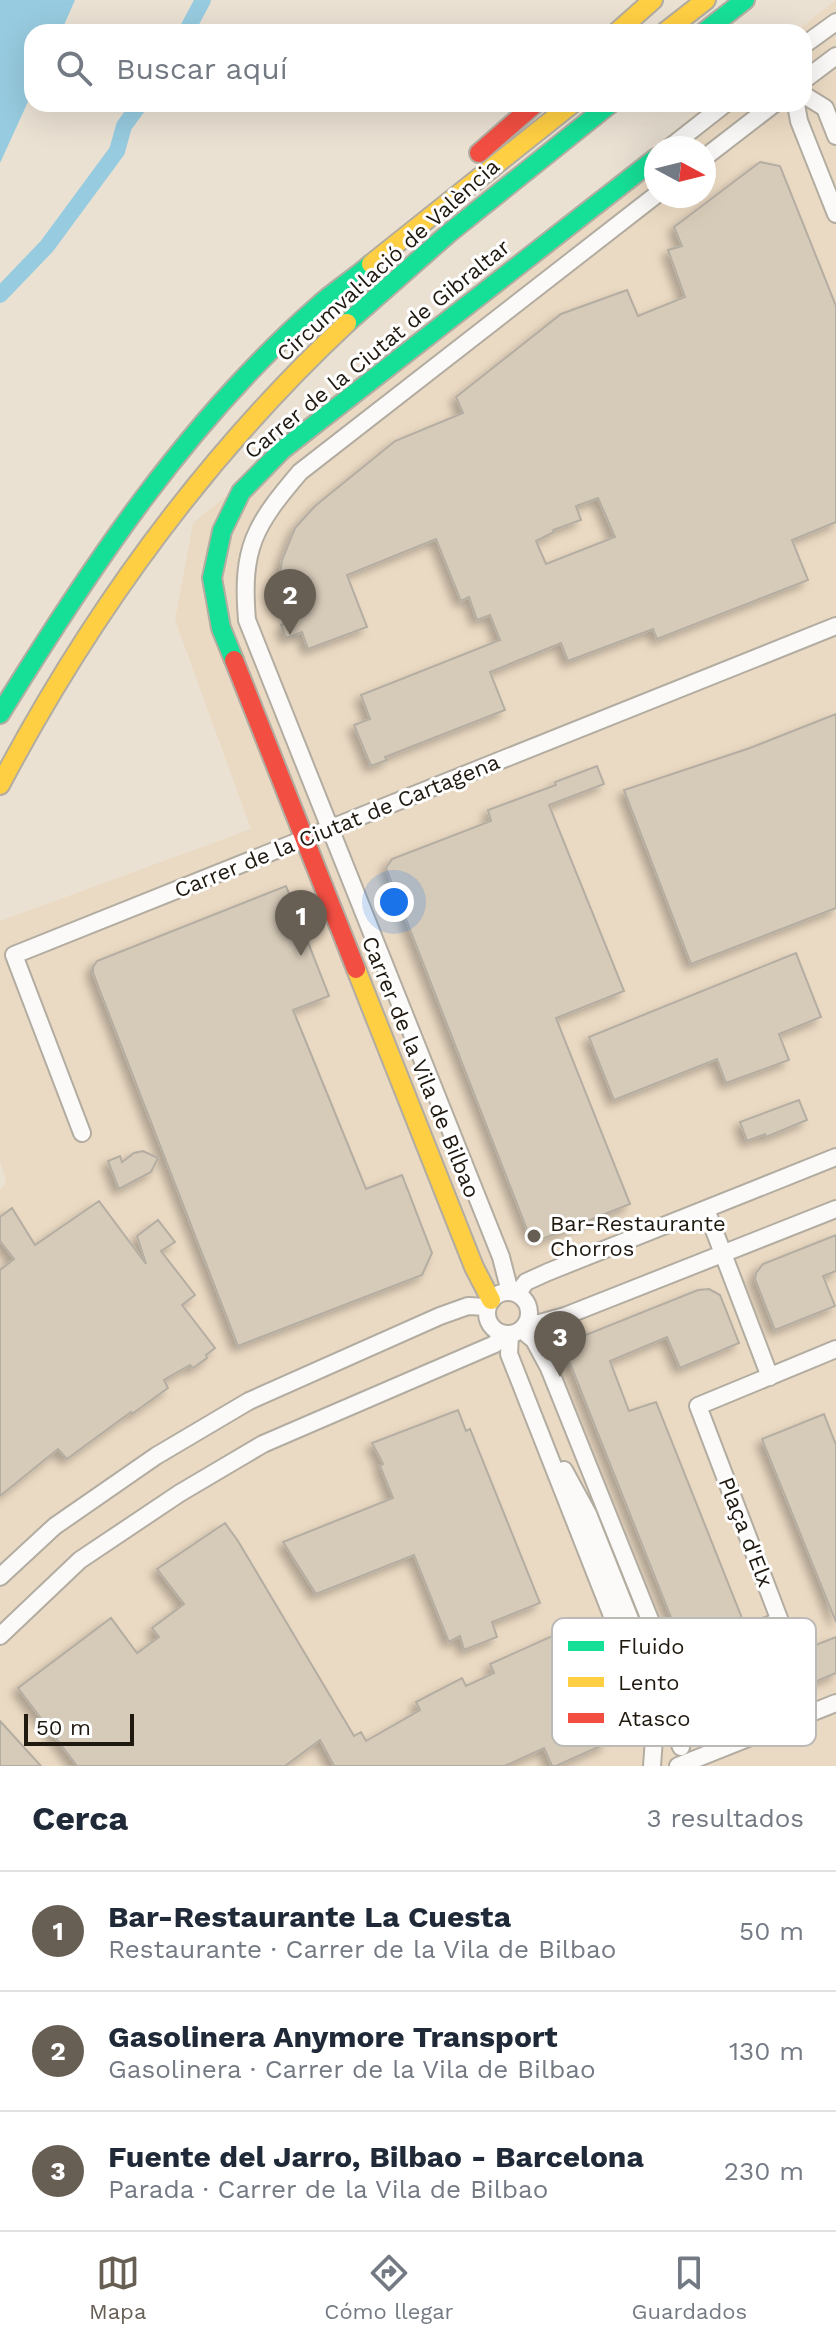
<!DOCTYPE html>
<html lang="es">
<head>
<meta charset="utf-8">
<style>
	:root { --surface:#fff; --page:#f2f2f3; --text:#1f2937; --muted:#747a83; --line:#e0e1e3; --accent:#675f54 }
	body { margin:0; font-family:"Work Sans",sans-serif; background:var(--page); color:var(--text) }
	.compass { position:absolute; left:644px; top:136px; width:72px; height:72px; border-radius:50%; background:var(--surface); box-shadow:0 8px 32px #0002; rotate:97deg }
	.scale { position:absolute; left:24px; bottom:20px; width:110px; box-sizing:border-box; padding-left:8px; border:4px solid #201910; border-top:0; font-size:22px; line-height:28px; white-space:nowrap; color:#201910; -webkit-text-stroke:6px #fff; paint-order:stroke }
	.you { position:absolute; left:394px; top:902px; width:28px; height:28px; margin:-20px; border:6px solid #fff; border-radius:50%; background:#1a73e8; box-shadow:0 0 0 12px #1a73e833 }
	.badge { display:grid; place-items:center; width:52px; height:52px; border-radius:50%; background:var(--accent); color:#fff; font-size:26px; font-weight:700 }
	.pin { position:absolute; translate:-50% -66px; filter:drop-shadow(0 2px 4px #0008) }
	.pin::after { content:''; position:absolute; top:42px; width:28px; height:24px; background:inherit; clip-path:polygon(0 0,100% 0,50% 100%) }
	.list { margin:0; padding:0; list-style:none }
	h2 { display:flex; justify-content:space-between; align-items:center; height:104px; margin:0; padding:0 32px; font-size:34px }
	h2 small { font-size:26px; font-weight:400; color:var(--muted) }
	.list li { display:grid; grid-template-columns:52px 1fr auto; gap:24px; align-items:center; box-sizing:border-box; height:120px; padding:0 32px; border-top:2px solid var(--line) }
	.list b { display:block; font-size:30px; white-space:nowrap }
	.list p { margin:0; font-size:26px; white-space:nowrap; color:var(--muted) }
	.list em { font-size:26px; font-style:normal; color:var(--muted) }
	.icon { flex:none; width:44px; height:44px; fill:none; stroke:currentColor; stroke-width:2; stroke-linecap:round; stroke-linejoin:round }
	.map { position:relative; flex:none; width:836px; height:1766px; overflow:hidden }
	.search { position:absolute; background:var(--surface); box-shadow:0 8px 32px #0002; left:24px; right:24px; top:24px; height:88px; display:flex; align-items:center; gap:20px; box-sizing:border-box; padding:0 28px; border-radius:24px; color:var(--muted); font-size:30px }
	.sheet { height:464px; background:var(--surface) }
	nav { display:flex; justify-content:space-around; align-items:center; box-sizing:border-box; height:112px; border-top:2px solid var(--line); background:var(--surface); font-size:22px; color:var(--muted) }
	nav a { display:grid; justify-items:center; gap:4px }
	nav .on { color:var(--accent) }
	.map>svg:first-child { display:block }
	.built { fill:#ebdac3; fill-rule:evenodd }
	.water { fill:#97cbdf }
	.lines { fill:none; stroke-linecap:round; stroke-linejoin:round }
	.canal { stroke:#97cbdf; stroke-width:16 }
	.building { fill:#d6cab8; stroke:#b4ada2; stroke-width:2; fill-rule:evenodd; filter:url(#shadow) }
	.street-casing { stroke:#b2aca1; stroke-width:20 }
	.fast-casing { stroke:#b2aca1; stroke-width:22 }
	.slow-casing { stroke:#b2aca1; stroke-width:22 }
	.jam-casing { stroke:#b2aca1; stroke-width:22 }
	.street { stroke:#fcfaf8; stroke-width:16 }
	.fast { stroke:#16e098; stroke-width:18 }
	.slow { stroke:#ffcf43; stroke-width:18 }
	.jam { stroke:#f24e42; stroke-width:18 }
	.poi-dot { fill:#675f54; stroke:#fff; stroke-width:3 }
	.labels { text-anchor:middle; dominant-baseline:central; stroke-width:6; stroke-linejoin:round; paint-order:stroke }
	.street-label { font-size:22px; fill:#201910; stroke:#fff }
	.poi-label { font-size:22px; fill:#201910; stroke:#fff; text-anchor:start }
	.key { fill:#fff; stroke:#bcbab7; stroke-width:2 }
	.key-label { font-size:22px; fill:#201910 }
</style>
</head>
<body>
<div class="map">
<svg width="836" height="1766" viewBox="0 0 836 1766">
	<defs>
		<filter id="shadow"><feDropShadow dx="-5.5" dy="5.5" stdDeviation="4" flood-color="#0004"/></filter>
	</defs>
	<rect width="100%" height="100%" fill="#eae1d3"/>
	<path class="built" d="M836,0v1766h-836v-576l6,-8 -6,-21v-240l251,-92 -76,-209 18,-97 514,-419h97v-72h-9zM656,148h48v48h-48z"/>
	<path class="water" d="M0,0h75l-14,32h-29v61l-32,70z"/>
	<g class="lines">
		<path class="canal" d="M186,32l17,-32
			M0,295l47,-49 70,-95 7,-25 16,-22"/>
	</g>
	<path class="building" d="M760,162l20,4 56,140v216l-44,18 16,40 -151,59 -4,-10 -85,32 -7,-18 -71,29 15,38 -120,47 2,3 -16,6 -17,-41 16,-6 -9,-24 139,-55 -10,-25 -13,5 -8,-23 -8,4 -25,-62 -89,36 20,52 -59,22 -6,-17 -16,6 -5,-13 17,-7 -7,-22 -12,5 -2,-7 5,-34 13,-32 20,-22 80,-65 68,-28 -7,-16 105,-83 66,-24 11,26 47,-19 -17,-47 14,-4 -8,-19zM598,498l17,39 -69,27 -10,-23 18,-9 -1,-2 28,-10 -5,-14z
		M836,714v194l-145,56 -67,-174 126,-42z
		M597,766l7,18 -55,21 75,186 -68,27 74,186 -93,37 -9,-9 -142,-364 6,-9 99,-38 -3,-11 68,-25 -1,-3z
		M286,886l43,110 -36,14 73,179 36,-14 30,78 -10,22 -184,71 -145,-373v-6l4,-6z
		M796,953l25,64 -42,17 10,26 -63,23 -9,-24 -103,41 -25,-63z
		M799,1100l8,20 -41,17 -1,-3 -18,7 -7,-19z
		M143,1151l15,7 -7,14 -32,17 -11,-28 12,-5 2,6 12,-9z
		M99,1201l47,63 -9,-28 21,-16 17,22 -14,9 34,44 -13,10 33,43 -9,7 1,3 -14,10 -3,-3 -26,15 4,8 -36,26 -1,-2 -64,47 -9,-10 -58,47v-226l14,-11 -14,-18v-24l12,-9 23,37z
		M836,1235v36l-13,5 12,30 -60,24 -20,-51 1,-6 7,-9z
		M709,1289l11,6 19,48 -59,25 -13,-31 -57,24 19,50 27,-9 113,284 -7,16 -31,10 -20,-5 -10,-14 -137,-345 4,-6 130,-52z
		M458,1410l8,21 4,-2 70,174 -48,19 5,15 -33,13 -4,-14 -11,6 -35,-87 -98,39 -33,-52 110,-44 -13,-32 3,-2 -11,-21z
		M824,1414l12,31v177l-74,-183z
		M225,1523l13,18 116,195 7,-4 5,9 54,-31 -4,-8 46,-24 4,8 28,-13 -4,-9 98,-44 24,57 -26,13 4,9 -4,2 21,42 -51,23h-4l-8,-18 -39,18h-171l-14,-26 -35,26h-208l-59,-78 93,-70 26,35 22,-16 -7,-9 32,-24 -27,-35z
		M836,1637v36l-19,8h-9l-6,-4 -9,-23z
		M0,1721l41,45h-41z"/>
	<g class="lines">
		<g class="street-casing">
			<path id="street" d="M804,45l32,-23
				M804,80l32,-24
				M804,95l21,13 11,28
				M796,104l3,17 37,93
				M669,148l56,-44
				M704,158l70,-54
				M82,1133l-68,-178 822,-329
				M706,1209l64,168
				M487 1313a21 21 0 1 1 42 0a21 21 0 1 1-42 0Z
				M510,1292l-9,-35 -254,-637c-6,-72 7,-94 53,-148l356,-277
				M517,1294l9,-12 22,-10 288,-115
				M526,1324l14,-1 25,-7 271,-107
				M522,1330l12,10 15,28 140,349 31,32
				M510,1335l-1,19 146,371 -3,41
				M564,1470l24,44 93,233
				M0,1577l55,-51 101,-70 93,-55 191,-85 28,-10 19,1
				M0,1636l80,-76 100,-67 83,-49 232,-100 7,-10
				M799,1718l-38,-90 19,-7 -82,-215 138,-57
				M678,1766l158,-63"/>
		</g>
		<g class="fast-casing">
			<path id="fast" d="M704,32l41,-32
				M347,323l102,-90 161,-129
				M234,660l-13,-32 -9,-50 10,-47 19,-39 41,-42 374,-292
				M0,714c90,-146 188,-294 318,-408 16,-15 36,-27 53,-42"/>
		</g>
		<g class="slow-casing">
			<path id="slow" d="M617,32l36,-32
				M665,32l41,-32
				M371,264l201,-160
				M0,785c91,-172 205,-329 347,-462
				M356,969l118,298 17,33"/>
		</g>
		<g class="jam-casing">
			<path id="jam" d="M479,153l56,-49
				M234,660l122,309"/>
		</g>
		<use href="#street" class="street"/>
		<use href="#fast" class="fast"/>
		<use href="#slow" class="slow"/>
		<use href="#jam" class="jam"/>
	</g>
	<circle class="poi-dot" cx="534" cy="1236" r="8"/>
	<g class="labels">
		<g class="street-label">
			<text transform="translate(388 260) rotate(-42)">Circumval·lació de València</text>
			<text transform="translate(377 349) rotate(-39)">Carrer de la Ciutat de Gibraltar</text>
			<text transform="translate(337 826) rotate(-22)">Carrer de la Ciutat de Cartagena</text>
			<text transform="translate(421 1067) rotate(68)">Carrer de la Vila de Bilbao</text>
			<text transform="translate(746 1532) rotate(69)">Plaça d'Elx</text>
		</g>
		<g class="poi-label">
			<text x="550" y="1223">Bar-Restaurante<tspan x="550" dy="25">Chorros</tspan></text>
		</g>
	</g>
	<rect x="552" y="1618" width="264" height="128" rx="12" class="key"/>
	<rect x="568" y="1641" width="36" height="10" fill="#16e098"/>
	<rect x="568" y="1677" width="36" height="10" fill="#ffcf43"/>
	<rect x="568" y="1713" width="36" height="10" fill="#f24e42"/>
	<g class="key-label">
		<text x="618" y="1654">Fluido</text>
		<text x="618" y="1690">Lento</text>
		<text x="618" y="1726">Atasco</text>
	</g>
</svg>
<svg class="compass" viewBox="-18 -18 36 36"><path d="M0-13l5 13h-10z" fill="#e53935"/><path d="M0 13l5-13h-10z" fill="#747a83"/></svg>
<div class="scale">50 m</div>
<div class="you"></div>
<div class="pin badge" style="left:301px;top:956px">1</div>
<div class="pin badge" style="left:290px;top:635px">2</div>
<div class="pin badge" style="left:560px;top:1377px">3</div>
<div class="search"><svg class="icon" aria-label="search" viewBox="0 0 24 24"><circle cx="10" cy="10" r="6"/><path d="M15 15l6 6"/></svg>Buscar aquí</div>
</div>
<section class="sheet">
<h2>Cerca<small>3 resultados</small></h2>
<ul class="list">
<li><span class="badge">1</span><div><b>Bar-Restaurante La Cuesta</b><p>Restaurante · Carrer de la Vila de Bilbao</p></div><em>50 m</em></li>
<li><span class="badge">2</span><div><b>Gasolinera Anymore Transport</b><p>Gasolinera · Carrer de la Vila de Bilbao</p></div><em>130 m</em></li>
<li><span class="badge">3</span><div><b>Fuente del Jarro, Bilbao - Barcelona</b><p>Parada · Carrer de la Vila de Bilbao</p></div><em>230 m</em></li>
</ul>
</section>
<nav>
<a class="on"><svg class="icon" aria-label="map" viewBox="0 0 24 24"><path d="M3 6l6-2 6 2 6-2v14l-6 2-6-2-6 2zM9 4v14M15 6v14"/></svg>Mapa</a>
<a><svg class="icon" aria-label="directions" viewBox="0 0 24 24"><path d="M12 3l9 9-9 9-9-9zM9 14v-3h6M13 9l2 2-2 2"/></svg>Cómo llegar</a>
<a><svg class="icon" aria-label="saved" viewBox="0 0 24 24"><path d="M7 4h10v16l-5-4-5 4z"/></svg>Guardados</a>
</nav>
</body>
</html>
